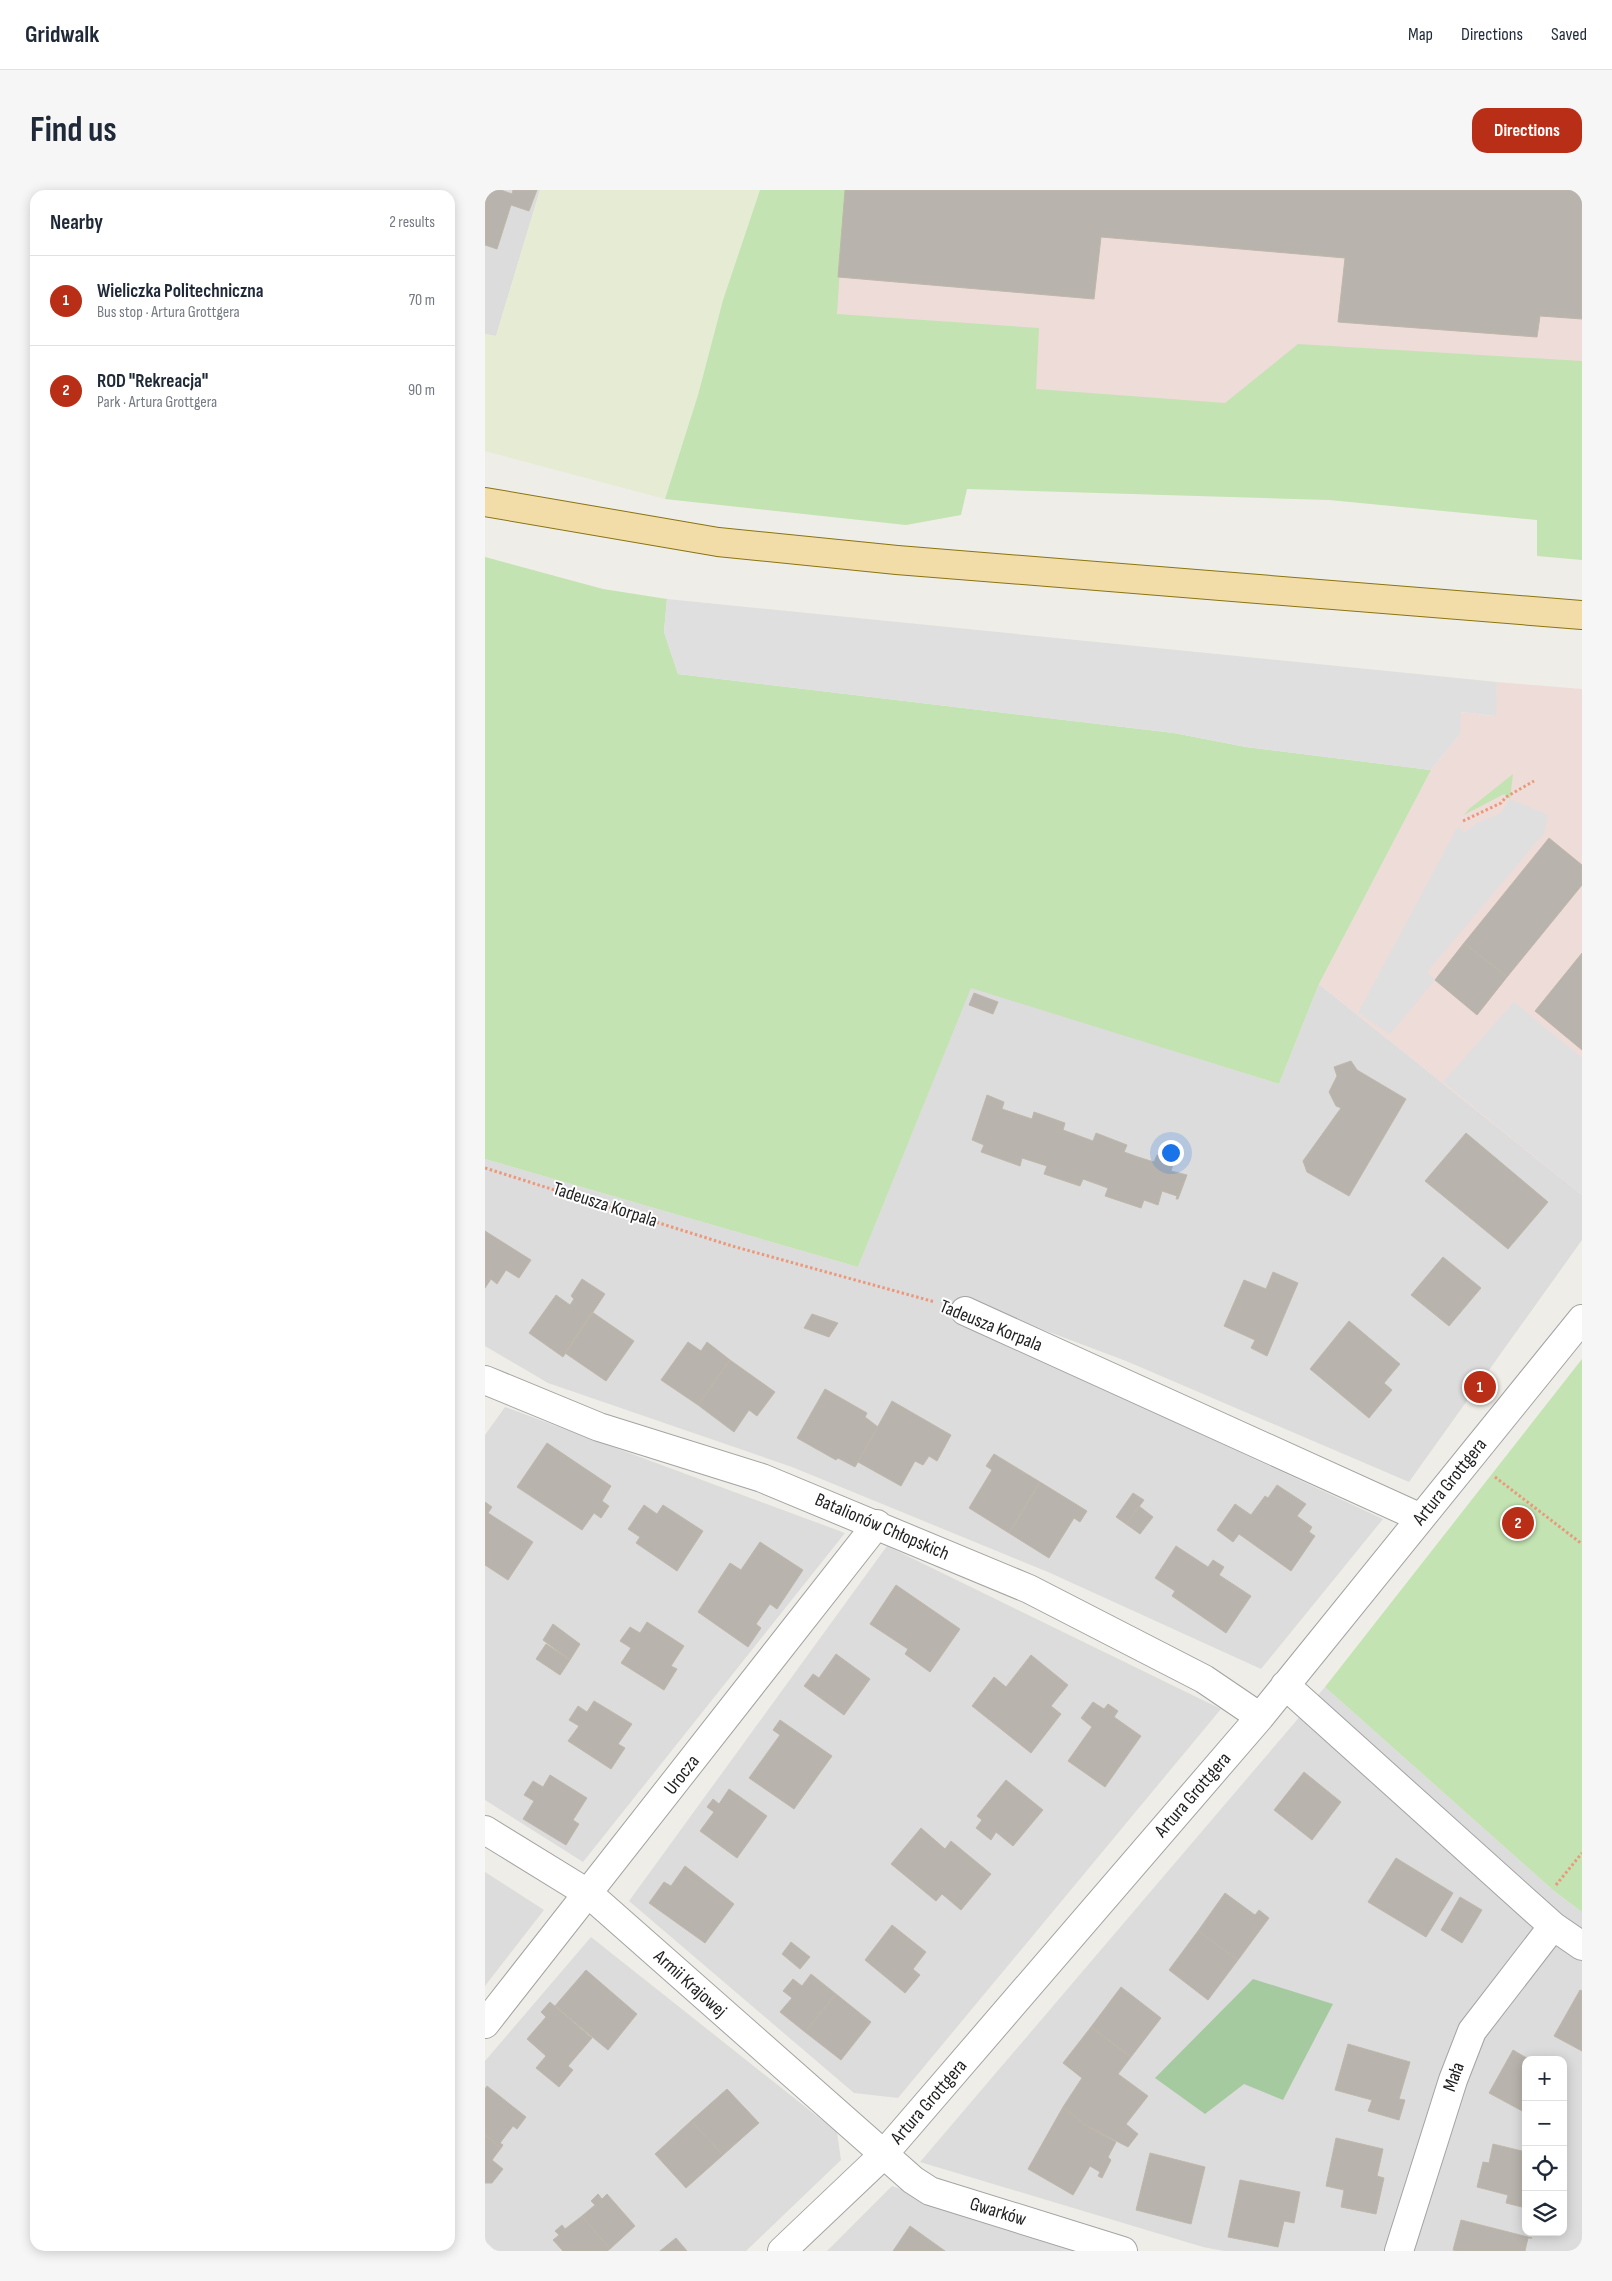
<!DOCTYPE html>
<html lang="en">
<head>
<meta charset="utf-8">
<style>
	:root { --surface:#fff; --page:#f6f6f7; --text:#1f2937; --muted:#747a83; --line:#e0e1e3; --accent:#b92e16 }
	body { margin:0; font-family:"Sofia Sans Condensed",sans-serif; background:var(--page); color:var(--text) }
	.controls { position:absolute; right:15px; bottom:15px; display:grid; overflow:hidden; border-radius:10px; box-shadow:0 2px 12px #0003 }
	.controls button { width:45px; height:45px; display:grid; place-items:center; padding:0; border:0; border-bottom:1px solid var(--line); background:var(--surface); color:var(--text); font:25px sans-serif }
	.you { position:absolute; left:685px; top:962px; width:18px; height:18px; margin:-12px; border:4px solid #fff; border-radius:50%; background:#1a73e8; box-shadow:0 0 0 8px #1a73e833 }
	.badge { display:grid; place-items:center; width:32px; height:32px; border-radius:50%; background:var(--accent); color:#fff; font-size:16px; font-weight:700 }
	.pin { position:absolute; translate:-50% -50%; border:2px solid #fff; box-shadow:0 1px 5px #0006 }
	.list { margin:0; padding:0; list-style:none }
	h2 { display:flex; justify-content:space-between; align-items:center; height:65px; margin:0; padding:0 20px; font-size:21px }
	h2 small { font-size:16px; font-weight:400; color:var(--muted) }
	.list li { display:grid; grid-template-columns:32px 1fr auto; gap:15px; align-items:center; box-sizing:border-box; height:90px; padding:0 20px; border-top:1px solid var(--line) }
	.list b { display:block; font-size:19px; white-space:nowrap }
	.list p { margin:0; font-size:16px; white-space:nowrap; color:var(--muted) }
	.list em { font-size:16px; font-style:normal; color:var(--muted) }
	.icon { flex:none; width:28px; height:28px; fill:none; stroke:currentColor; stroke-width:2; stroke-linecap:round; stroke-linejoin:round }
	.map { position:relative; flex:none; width:1097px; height:2061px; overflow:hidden; border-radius:15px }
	header { display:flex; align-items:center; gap:30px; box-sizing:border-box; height:70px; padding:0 25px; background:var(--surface); border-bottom:1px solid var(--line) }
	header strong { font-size:24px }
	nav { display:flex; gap:28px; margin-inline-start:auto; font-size:18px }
	.intro { display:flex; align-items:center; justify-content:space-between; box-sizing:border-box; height:120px; padding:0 30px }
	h1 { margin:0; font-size:35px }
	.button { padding:12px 22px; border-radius:15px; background:var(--accent); color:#fff; font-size:18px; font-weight:700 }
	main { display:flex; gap:30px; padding:0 30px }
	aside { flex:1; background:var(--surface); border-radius:15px; box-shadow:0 2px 12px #0003 }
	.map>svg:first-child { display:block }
	.residential { fill:#dddcdc; fill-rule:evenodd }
	.commercial { fill:#eedcd8 }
	.farmland { fill:#e6ebd4 }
	.grass { fill:#c3e3b2 }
	.forest { fill:#a6caa0 }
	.parking { fill:#dfdfdf }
	.building { fill:#b8b3ac; stroke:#bfb7aa }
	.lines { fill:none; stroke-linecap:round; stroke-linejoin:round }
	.minor-casing { stroke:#a3a3a3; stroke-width:30 }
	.major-casing { stroke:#8a7410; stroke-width:30 }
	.path { stroke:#eb987b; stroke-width:3; stroke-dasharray:2.5 2.5; stroke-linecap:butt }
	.minor { stroke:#fff; stroke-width:28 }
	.major { stroke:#f2dda8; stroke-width:28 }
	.labels { text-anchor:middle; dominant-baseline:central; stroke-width:4; stroke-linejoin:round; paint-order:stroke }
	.street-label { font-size:19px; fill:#1f1f1f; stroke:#fff }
</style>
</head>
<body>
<header>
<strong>Gridwalk</strong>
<nav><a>Map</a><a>Directions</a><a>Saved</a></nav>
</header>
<div class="intro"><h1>Find us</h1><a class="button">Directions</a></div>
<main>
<aside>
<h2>Nearby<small>2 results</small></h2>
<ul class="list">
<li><span class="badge">1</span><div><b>Wieliczka Politechniczna</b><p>Bus stop · Artura Grottgera</p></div><em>70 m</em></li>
<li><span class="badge">2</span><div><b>ROD &quot;Rekreacja&quot;</b><p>Park · Artura Grottgera</p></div><em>90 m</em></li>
</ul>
</aside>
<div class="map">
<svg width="1097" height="2061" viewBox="0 0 1097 2061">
	<rect width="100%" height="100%" fill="#efede7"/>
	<path class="residential" d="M0,0h55l-44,146 -11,-2z
		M834,794l263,211v45l-173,242 -283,-121 -164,-62 -8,20 429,200 -122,150 -213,-97 -256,-105 -244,-84 -63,-37v-187l373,108 113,-280 308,97z
		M20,1217l340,126 -262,329 -98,-62v-365z
		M402,1356l334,163 -323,389 -44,-5 -225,-192z
		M840,1497l229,204 28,21v339h-358l-21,-4 -283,-85zM1041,1870h37v172h-37z
		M0,1682l59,38 -59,76z
		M106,1747l246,195 4,28 -95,91h-250l-11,-10v-180z
		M407,1996l183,65h-248z"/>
	<path class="commercial" d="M275,0h822v177l-283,74 -601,-46z
		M1012,492l85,7v506l-263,-211 112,-214 29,-36v-22l35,4z"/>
	<path class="farmland" d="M55,0h220l-37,110 -25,95 -33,104 -180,-48v-117l11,2z"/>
	<path class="grass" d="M275,0h85l-8,124 202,14 -3,61 189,14 73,-59 284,17v199l-45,-4v-36l-208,-20 -362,-11 -6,26 -55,10 -241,-26 33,-104 25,-95z
		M0,367l118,32 64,10 -3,33 14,42 496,59 72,14 185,23 -112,214 -40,100 -308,-96 -113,279 -373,-108z
		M1028,584l-3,25 -6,-5 -40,21 5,-6z
		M1097,1169v553l-28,-21 -229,-204z"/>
	<path class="forest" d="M768,1789l80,25 -50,96 -39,-16 -39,30 -50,-36z"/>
	<path class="parking" d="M182,409l830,83 -1,34 -35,-4 -1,22 -29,36 -185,-23 -72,-14 -496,-59 -14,-42z
		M1025,609l38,16 -4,18 -117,139 8,8 -45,54 -32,-21 100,-187 6,7 13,-10 24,-10z
		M1029,812l68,56v137l-139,-113z"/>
	<path class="building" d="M0,0h16l11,4 1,-4h24l-8,21 -18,-6 -14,44 -12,-4z
		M360,0h737v129l-42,-3 -3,21 -199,-15 7,-64 -244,-21 -7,62 -256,-22z
		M1064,648l33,27v20l-75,92 -43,-34z
		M979,753l43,34 -30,38 -42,-35z
		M1097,763v97l-47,-39z
		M489,803l24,9 -5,12 -24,-9z
		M866,871l6,9 49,29 -57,97 -42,-24 -4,-11 38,-53 -5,-2 -7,-14 8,-16 -3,-9z
		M502,905l17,7 -2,7 30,10 2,-7 31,11 -2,7 30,11 3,-8 31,12 -3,7 14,5 16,5 3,-7 17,6 -3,10 16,4 -9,24h-2l1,-3 -15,-5 -4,14 -14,-5 -3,8 -36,-12 3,-8 -25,-9 -3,7 -36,-12 3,-8 -25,-8 -2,8 -39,-14 3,-7 -12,-5z
		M981,943l82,69 -40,47 -83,-68z
		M0,1041l46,29 -12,18 -13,-8 -9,14 -6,-5 -6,9z
		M958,1067l38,31 -32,38 -38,-31z
		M788,1082l25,11 -31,73 -16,-8 4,-8 -31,-14 20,-46 22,9z
		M97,1089l23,15 -42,63 -34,-24 27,-38 14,10 4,-6 -3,-3z
		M107,1122l42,29 -28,40 -41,-28z
		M327,1124l26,9 -9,14 -25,-9z
		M864,1131l51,43 -16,19 8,7 -23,28 -59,-49z
		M203,1152l13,9 6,-9 23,18 -32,45 -37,-25z
		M245,1170l45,32 -18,24 -8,-6 -15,22 -36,-27z
		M340,1199l42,24 -2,4 13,10 -23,40 -17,-9 -2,2 -39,-22z
		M407,1211l59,34 -14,26 -8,-5 -6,9 -8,-4 -14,25 -43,-24z
		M62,1253l64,43 -9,15 7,5 -8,12 -7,-5 -12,17 -65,-43z
		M509,1264l46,28 -31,51 -40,-25 23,-38 -6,-4z
		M555,1292l47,29 -7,11 -6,-4 -25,40 -40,-25z
		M792,1295l29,19 -9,12 15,11 -3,5 6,4 -24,35 -52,-37 -6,8 -16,-12 18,-26 16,11 14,-19 3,2z
		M648,1303l11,7 -18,24 -10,-7z
		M0,1312l7,5 -4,6 45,29 -25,38 -23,-15z
		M159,1315l13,9 6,-9 40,26 -26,40 -41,-28 4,-6 -12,-8z
		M654,1316l14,11 -13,17 -14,-10z
		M275,1352l43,28 -26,39 -7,-5 -14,20 5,4 -13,19 -50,-35 32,-49 11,7z
		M691,1356l32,21 5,-7 11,7 -5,8 32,21 -25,37 -54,-37 3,-5 -20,-13z
		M411,1395l64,44 -30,43 -25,-18 3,-5 -38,-25z
		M162,1432l37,24 -13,20 6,3 -13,21 -43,-27 10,-15 -11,-7 10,-14 10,6z
		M68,1434l27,20 -10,16 -27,-20z
		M61,1454l24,16 -10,15 -24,-16z
		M351,1464l34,25 -26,36 -40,-29 9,-12 6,4z
		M546,1465l37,30 -17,21 10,8 -30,39 -59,-47 22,-29 12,10z
		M109,1511l38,23 -14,20 7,4 -14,21 -43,-28 11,-15 -10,-6 9,-14 9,6z
		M608,1512l11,7 4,-5 10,7 -4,6 27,19 -36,51 -37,-26 24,-34 -11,-9z
		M295,1530l52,36 -38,53 -45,-31 31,-43 -7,-5z
		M819,1582l37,30 -29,38 -38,-30z
		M65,1585l37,23 -14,22 6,4 -13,21 -43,-26 11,-18 -10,-6 9,-14 10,6z
		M521,1590l37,30 -30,36 -17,-14 -5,8 -15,-12 6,-8 -5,-4z
		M244,1599l38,27 -30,42 -37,-27 14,-19 -7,-5 6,-8 6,5z
		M436,1638l24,21 6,-8 40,33 -30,36 -19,-16 -6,7 -45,-37z
		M911,1668l57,35 -27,44 -58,-35z
		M200,1676l49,38 -29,39 -56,-40 15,-21 7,4z
		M740,1703l30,22 4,-5 10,8 -31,42 -40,-29z
		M975,1707l22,13 -20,33 -21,-13z
		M407,1735l34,27 -13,17 7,6 -15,18 -40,-33z
		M713,1741l40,29 -30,40 -39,-30z
		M306,1752l19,15 -10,12 -18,-15z
		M101,1780l51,44 -29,36 -53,-44z
		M326,1784l25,20 -31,38 -25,-20 12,-14 -9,-7 10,-12 9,7z
		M636,1797l40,31 -30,39 -40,-30z
		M1095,1800l2,1v60l-28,-15z
		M351,1804l35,28 -30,38 -36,-28z
		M65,1812l42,36 -24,28 5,4 -14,17 -23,-19 10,-12 -19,-17 19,-22 -5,-5z
		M606,1837l40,30 -13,17 30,22 -22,28 12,10 -10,13 -41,-21 -24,-19 19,-29 -19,-15z
		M863,1854l62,18 -11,37 6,1 -6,20 -31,-9 4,-11 -37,-10z
		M1028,1860l17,10h-4v53l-37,-20z
		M2,1896l39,31 -9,12 -4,-3 -13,17 3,2 -2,3 -16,-13v-46z
		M242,1899l32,34 -36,32 -32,-34z
		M578,1917l24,19 29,16 -8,15 3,3 -9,18 -4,-2 2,-4 -10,-6 -17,29 -45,-26z
		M206,1931l32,34 -37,33 -31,-34z
		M0,1945l16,13 -9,12 11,9 -11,14h-7z
		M851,1948l47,11 -6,27 7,2 -8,36 -35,-7 3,-17 -18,-4z
		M1008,1954l33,8v47l-3,-1 -1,9 -16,-4 2,-8 -31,-8 6,-25 6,1z
		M665,1963l55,14 -14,57 -55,-14z
		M755,1990l60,12 -6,31 -10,-2 -6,26 -50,-10z
		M113,2004l4,5 5,-5 28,32 -25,23 -28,-33 13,-11 -4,-4z
		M97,2026l28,33 -3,2h-44l-10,-11 6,-5 -4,-4 7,-6 3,4z
		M976,2030l71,18h-4l-3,13h-68l-4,-1z
		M425,2036l35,25h-52z
		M191,2048l11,13h-27z"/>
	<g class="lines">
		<g class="minor-casing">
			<path id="minor" d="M480,1121l456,207
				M0,1190l114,47 163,51 267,111 175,90 56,38
				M800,1495l250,225 18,16 29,20
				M0,1640l104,64 324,286 17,11 193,60
				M0,1834l392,-500
				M297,2061l100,-95 378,-439 322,-398
				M914,2061l54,-171 19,-49 81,-105"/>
		</g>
		<g class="major-casing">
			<path id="major" d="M0,312l233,40 179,18 685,55"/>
		</g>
		<path class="path" d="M978,631l38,-18 5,-6 28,-16
			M0,978l247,78 203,56
			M1010,1287l87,67
			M1071,1695l26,-32"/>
		<use href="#minor" class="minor"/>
		<use href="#major" class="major"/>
	</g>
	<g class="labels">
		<g class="street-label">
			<text transform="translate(120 1015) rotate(18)">Tadeusza Korpala</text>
			<text transform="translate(506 1136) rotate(22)">Tadeusza Korpala</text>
			<text transform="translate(965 1292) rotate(-51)">Artura Grottgera</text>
			<text transform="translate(397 1337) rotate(23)">Batalionów Chłopskich</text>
			<text transform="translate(197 1585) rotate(-52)">Urocza</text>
			<text transform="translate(708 1605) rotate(-49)">Artura Grottgera</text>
			<text transform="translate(205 1794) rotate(42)">Armii Krajowej</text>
			<text transform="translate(969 1887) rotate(-70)">Mała</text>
			<text transform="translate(444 1912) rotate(-49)">Artura Grottgera</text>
			<text transform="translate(513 2022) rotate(17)">Gwarków</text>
		</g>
	</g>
</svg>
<div class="controls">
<button>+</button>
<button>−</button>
<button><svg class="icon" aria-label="locate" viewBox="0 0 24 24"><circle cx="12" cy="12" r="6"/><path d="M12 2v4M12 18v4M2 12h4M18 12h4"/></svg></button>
<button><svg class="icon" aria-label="layers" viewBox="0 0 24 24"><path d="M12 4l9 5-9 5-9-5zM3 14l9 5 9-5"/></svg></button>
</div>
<div class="you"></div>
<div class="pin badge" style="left:995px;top:1197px">1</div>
<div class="pin badge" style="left:1033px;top:1333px">2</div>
</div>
</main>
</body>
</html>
